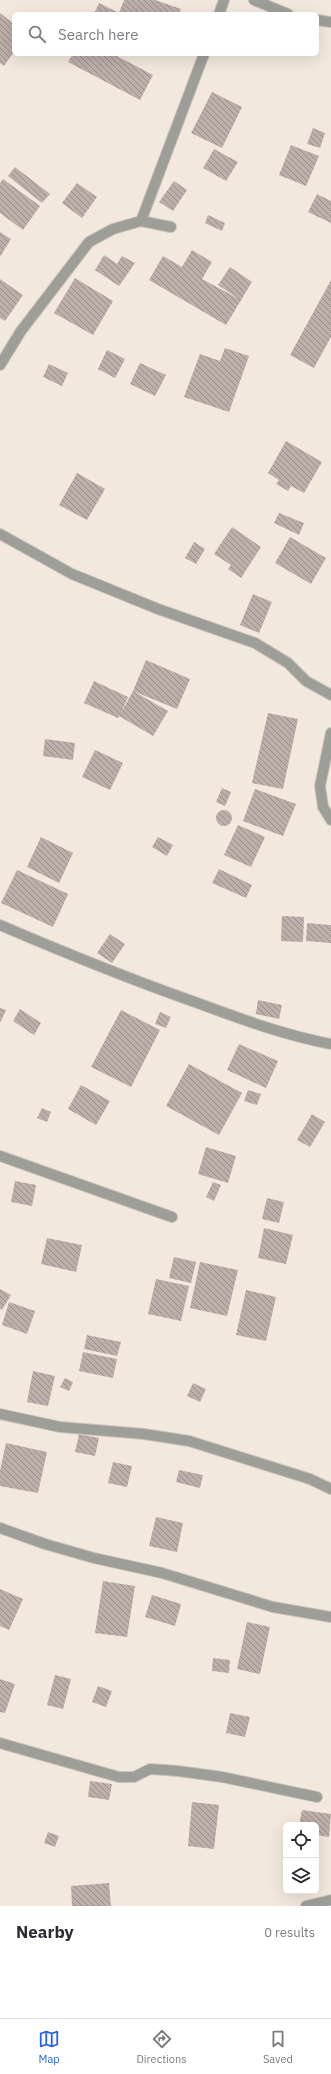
<!DOCTYPE html>
<html lang="en">
<head>
<meta charset="utf-8">
<style>
	:root { --surface:#fff; --page:#f7f7f7; --text:#2b2b33; --muted:#7c7c81; --line:#e1e1e2; --accent:#2563eb }
	body { margin:0; font-family:"IBM Plex Sans",sans-serif; background:var(--page); color:var(--text) }
	.controls { position:absolute; right:12px; bottom:12px; display:grid; overflow:hidden; border-radius:6px; box-shadow:0 4px 16px #0002 }
	.controls button { width:36px; height:36px; display:grid; place-items:center; padding:0; border:0; border-bottom:1px solid var(--line); background:var(--surface); color:var(--text); font:20px sans-serif }
	.list { margin:0; padding:0; list-style:none }
	h2 { display:flex; justify-content:space-between; align-items:center; height:52px; margin:0; padding:0 16px; font-size:17px }
	h2 small { font-size:13px; font-weight:400; color:var(--muted) }
	.icon { flex:none; width:22px; height:22px; fill:none; stroke:currentColor; stroke-width:2; stroke-linecap:round; stroke-linejoin:round }
	.map { position:relative; flex:none; width:331px; height:1906px; overflow:hidden }
	.search { position:absolute; background:var(--surface); box-shadow:0 4px 16px #0002; left:12px; right:12px; top:12px; height:44px; display:flex; align-items:center; gap:10px; box-sizing:border-box; padding:0 14px; border-radius:6px; color:var(--muted); font-size:15px }
	.sheet { height:112px; background:var(--surface) }
	nav { display:flex; justify-content:space-around; align-items:center; box-sizing:border-box; height:56px; border-top:1px solid var(--line); background:var(--surface); font-size:11px; color:var(--muted) }
	nav a { display:grid; justify-items:center; gap:2px }
	nav .on { color:var(--accent) }
	.map>svg:first-child { display:block }
	.building { fill:url(#building-back-hatch) }
	.lines { fill:none; stroke-linecap:round; stroke-linejoin:round }
	.street-casing { stroke:#ccc3bb; stroke-width:12 }
	.street { stroke:#9e9e99; stroke-width:10 }
</style>
</head>
<body>
<div class="map">
<svg width="331" height="1906" viewBox="0 0 331 1906">
	<defs>
		<pattern id="building-back-hatch" width="6" height="6" patternUnits="userSpaceOnUse"><rect width="6" height="6" fill="#bdaeaa"/><path d="M-1 5l2 2M0 0l6 6M5-1l2 2" fill="none" stroke="#9a8e8b"/></pattern>
	</defs>
	<rect width="100%" height="100%" fill="#f2e8de"/>
	<path class="building" d="M124,0h31l26,9 -2,5h-57l-3,-1z
		M99,3l22,11h-27z
		M0,13l14,11v28l-10,14 -4,-3z
		M73,54h40l40,21 -13,25 -72,-38z
		M212,92l30,15 -20,41 -31,-15z
		M313,128l12,5 -5,15 -13,-4z
		M291,145l28,11 -13,30 -27,-11z
		M214,149l24,13 -12,19 -23,-13z
		M15,167l35,27 -8,9 -34,-27z
		M3,179l37,27 -17,24 -23,-17v-30z
		M174,181l13,9 -14,21 -14,-9z
		M77,183l20,14 -15,21 -20,-15z
		M317,194l14,7v22l-23,-11z
		M208,215l17,8 -3,8 -17,-8z
		M0,232l11,7 -11,18z
		M192,250l20,12 -10,17 37,20 -21,-14 12,-18 22,15 -26,43 -77,-45 14,-24 19,11z
		M104,255l13,9 5,-8 13,7 -16,23 -24,-16z
		M75,278l38,23 -20,34 -39,-22z
		M0,279l23,16 -18,26 -5,-3z
		M331,280v57l-17,31 -24,-13z
		M225,348l24,8 -20,56 -45,-15 16,-43 20,7z
		M107,350l18,9 -10,19 -17,-9z
		M140,363l26,12 -11,21 -25,-12z
		M49,364l19,9 -6,13 -19,-9z
		M286,441l36,21 -18,31 -13,-7 -3,5 -12,-7 3,-4 -11,-7z
		M77,473l28,16 -18,31 -28,-15z
		M279,513l25,10 -5,12 -25,-12z
		M232,527l29,20 -20,31 -13,-9 3,-4 -17,-11z
		M290,537l36,21 -15,26 -36,-21z
		M194,542l11,7 -9,15 -11,-6z
		M253,594l19,8 -13,31 -19,-8z
		M146,660l44,19 -13,30 -44,-18 35,20 -15,25 -34,-20 -1,2 -34,-15 10,-22 34,16 -7,16 12,-22z
		M268,713l30,6 -15,70 -31,-6z
		M45,739l30,4 -2,17 -30,-4z
		M95,750l28,13 -13,27 -28,-13z
		M222,788l9,4 -6,14 -9,-4z
		M255,789l41,15 -13,32 -40,-15z
		M216 818a8 8 0 1 1 16 0a8 8 0 1 1-16 0Z
		M238,825l27,12 -14,30 -27,-12z
		M41,837l32,16 -14,30 -32,-16z
		M158,837l15,8 -6,11 -15,-9z
		M219,869l33,16 -6,13 -34,-15z
		M17,870l51,24 -15,33 -52,-24z
		M282,916l22,1 -1,25 -22,-1z
		M307,923l24,2v18l-25,-2z
		M110,934l15,10 -13,19 -15,-10z
		M258,1000l24,5 -3,14 -23,-5z
		M0,1008l6,2 -6,13z
		M20,1009l21,14 -7,12 -21,-14z
		M121,1010l39,20 -29,57 -40,-20z
		M160,1012l11,5 -5,11 -11,-4z
		M239,1044l39,17 -12,27 -39,-18z
		M189,1064l53,29 -23,42 -53,-29z
		M81,1085l29,16 -14,24 -28,-16z
		M248,1090l13,4 -4,11 -13,-4z
		M42,1108l9,4 -4,10 -10,-4z
		M312,1114l13,8 -15,25 -13,-7z
		M206,1147l30,9 -8,27 -30,-9z
		M15,1181l21,4 -4,21 -21,-4z
		M213,1182l8,3 -7,16 -8,-4z
		M267,1198l17,4 -5,21 -17,-4z
		M264,1228l29,7 -7,29 -28,-6z
		M47,1238l35,7 -6,27 -35,-8z
		M174,1257l22,5 -5,21 -22,-5z
		M200,1262l38,8 -11,46 -37,-8z
		M156,1279l33,7 -8,35 -33,-7z
		M0,1289l11,6 -9,15 -2,-2z
		M246,1290l30,7 -10,44 -30,-6z
		M9,1302l26,9 -8,23 -25,-9z
		M87,1335l34,7 -4,14 -33,-7z
		M83,1352l34,7 -4,19 -34,-7z
		M33,1371l22,5 -7,30 -21,-4z
		M65,1378l8,4 -4,9 -9,-4z
		M193,1383l13,6 -6,13 -13,-6z
		M79,1434l20,4 -4,18 -20,-4z
		M6,1443l41,9 -9,41 -38,-7v-15z
		M113,1462l19,4 -5,21 -19,-4z
		M179,1470l24,5 -3,13 -24,-6z
		M156,1517l27,6 -6,29 -28,-6z
		M103,1581l32,5 -8,51 -32,-4z
		M0,1589l23,10 -14,31 -9,-4z
		M152,1595l29,9 -6,22 -30,-9z
		M247,1622l23,5 -10,47 -23,-5z
		M213,1658l17,2 -1,13 -17,-2z
		M55,1675l16,4 -8,30 -16,-4z
		M0,1679l15,5 -10,29 -5,-1z
		M98,1686l14,5 -6,16 -14,-5z
		M230,1713l20,4 -5,20 -19,-4z
		M90,1781l22,3 -3,16 -21,-3z
		M192,1802l27,3 -5,44 -26,-3z
		M302,1810l29,4 -2,23 -13,-2v-10h-17z
		M48,1832l11,4 -4,11 -11,-4z
		M109,1883l2,23h-39l-1,-20z"/>
	<g class="lines">
		<g class="street-casing">
			<path id="street" d="M254,0l34,14
				M219,14l5,-14
				M317,20l14,2
				M141,221l63,-167
				M0,365l21,-34 68,-89 24,-13 28,-8 30,6
				M0,534l72,40 86,35 97,34 33,20 18,18 25,14
				M331,733l-11,53 3,21 8,13
				M0,925c63,27 127,53 192,76 46,17 91,34 139,43
				M0,1156l172,61
				M0,1414l60,13 84,7 45,7 121,38 21,10
				M0,1528l45,16 49,14 68,15 111,34 58,10
				M0,1743l119,34h15l16,-8 28,2 44,6 95,20
				M306,1906l25,-6"/>
		</g>
		<use href="#street" class="street"/>
	</g>
</svg>
<div class="controls">
<button><svg class="icon" aria-label="locate" viewBox="0 0 24 24"><circle cx="12" cy="12" r="6"/><path d="M12 2v4M12 18v4M2 12h4M18 12h4"/></svg></button>
<button><svg class="icon" aria-label="layers" viewBox="0 0 24 24"><path d="M12 4l9 5-9 5-9-5zM3 14l9 5 9-5"/></svg></button>
</div>
<div class="search"><svg class="icon" aria-label="search" viewBox="0 0 24 24"><circle cx="10" cy="10" r="6"/><path d="M15 15l6 6"/></svg>Search here</div>
</div>
<section class="sheet">
<h2>Nearby<small>0 results</small></h2>
<ul class="list">
</ul>
</section>
<nav>
<a class="on"><svg class="icon" aria-label="map" viewBox="0 0 24 24"><path d="M3 6l6-2 6 2 6-2v14l-6 2-6-2-6 2zM9 4v14M15 6v14"/></svg>Map</a>
<a><svg class="icon" aria-label="directions" viewBox="0 0 24 24"><path d="M12 3l9 9-9 9-9-9zM9 14v-3h6M13 9l2 2-2 2"/></svg>Directions</a>
<a><svg class="icon" aria-label="saved" viewBox="0 0 24 24"><path d="M7 4h10v16l-5-4-5 4z"/></svg>Saved</a>
</nav>
</body>
</html>
